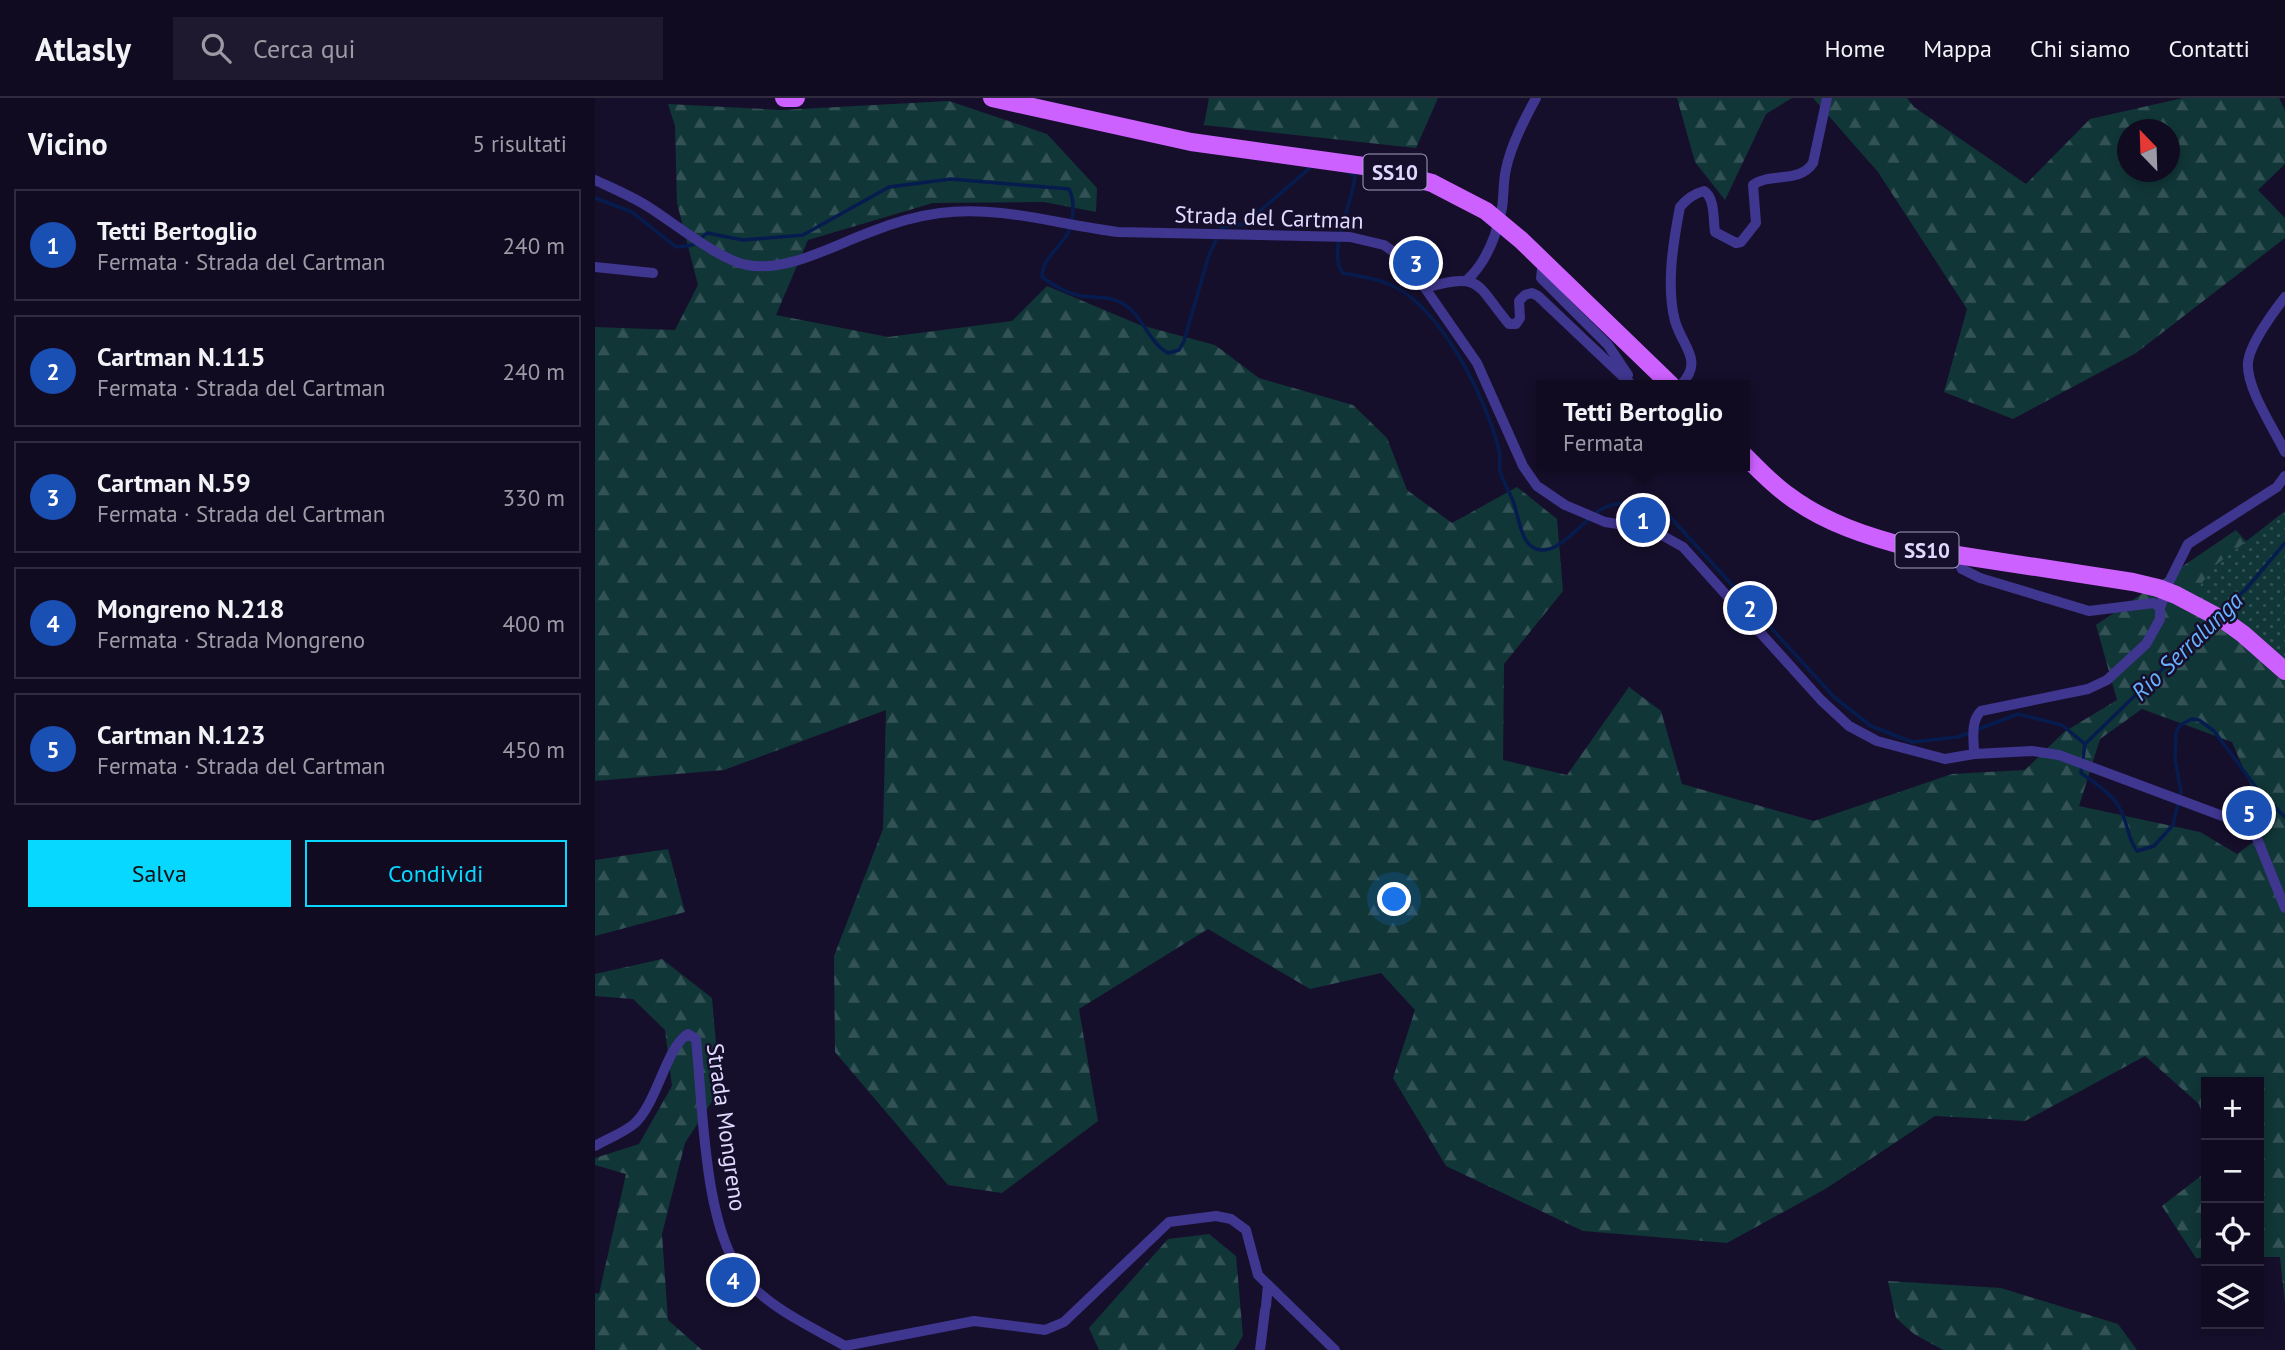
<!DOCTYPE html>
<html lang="it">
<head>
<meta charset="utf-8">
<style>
	:root { --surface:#100b21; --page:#1e192e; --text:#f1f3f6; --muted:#9c9ba5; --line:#302b3f; --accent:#06d8ff }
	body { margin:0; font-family:"PT Sans",sans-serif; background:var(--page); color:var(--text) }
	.controls { position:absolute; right:21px; bottom:21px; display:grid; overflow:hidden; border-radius:0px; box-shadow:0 4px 10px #0003 }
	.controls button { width:63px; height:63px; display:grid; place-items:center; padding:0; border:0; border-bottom:2px solid var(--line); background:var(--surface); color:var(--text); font:35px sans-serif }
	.compass { position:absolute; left:1522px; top:21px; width:63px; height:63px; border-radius:50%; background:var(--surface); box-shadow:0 4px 10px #0003; rotate:337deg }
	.you { position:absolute; left:800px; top:802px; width:24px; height:24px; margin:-18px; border:5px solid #fff; border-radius:50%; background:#1a73e8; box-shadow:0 0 0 10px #1a73e833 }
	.badge { display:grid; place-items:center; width:46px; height:46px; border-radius:50%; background:var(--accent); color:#fff; font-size:23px; font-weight:700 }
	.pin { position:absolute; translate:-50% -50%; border:4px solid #fff; box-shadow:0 2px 7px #0006 }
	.popup { position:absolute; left:941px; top:282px; width:214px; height:91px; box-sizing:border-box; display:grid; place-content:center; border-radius:0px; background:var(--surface); filter:drop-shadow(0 2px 5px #0005); font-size:23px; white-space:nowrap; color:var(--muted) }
	.popup b { font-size:26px; color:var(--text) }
	.popup::after { content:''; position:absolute; left:50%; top:100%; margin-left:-14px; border:14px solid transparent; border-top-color:var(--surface) }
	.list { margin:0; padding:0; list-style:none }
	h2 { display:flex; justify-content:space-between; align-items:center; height:91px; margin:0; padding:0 28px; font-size:30px }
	h2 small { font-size:23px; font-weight:400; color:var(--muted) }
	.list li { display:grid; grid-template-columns:46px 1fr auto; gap:21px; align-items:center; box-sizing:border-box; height:112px; margin:0 14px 14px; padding:0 14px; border:2px solid var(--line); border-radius:0px }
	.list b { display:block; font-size:26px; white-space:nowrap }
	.list p { margin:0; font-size:23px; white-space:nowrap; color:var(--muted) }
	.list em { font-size:23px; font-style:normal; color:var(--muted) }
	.actions { display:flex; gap:14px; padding:21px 28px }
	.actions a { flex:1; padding:16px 0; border:2px solid var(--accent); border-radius:0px; text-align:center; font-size:24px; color:var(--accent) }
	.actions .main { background:var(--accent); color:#111 }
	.icon { flex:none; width:38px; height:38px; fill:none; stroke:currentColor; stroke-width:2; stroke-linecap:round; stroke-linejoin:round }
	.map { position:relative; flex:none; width:1690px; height:1252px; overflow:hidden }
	header { display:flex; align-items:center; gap:42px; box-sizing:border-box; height:98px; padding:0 35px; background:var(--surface); border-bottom:2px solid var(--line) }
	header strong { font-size:33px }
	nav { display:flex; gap:38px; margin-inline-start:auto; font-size:24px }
	.search { width:490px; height:63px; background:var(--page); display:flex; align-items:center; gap:18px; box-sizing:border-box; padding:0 24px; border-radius:0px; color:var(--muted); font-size:26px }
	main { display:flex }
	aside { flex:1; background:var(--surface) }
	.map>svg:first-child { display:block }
	.forest { fill:url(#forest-firs); fill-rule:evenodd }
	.park { fill:url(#park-dots) }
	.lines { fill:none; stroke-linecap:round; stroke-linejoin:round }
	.stream { stroke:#061c4e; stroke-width:3.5 }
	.minor { stroke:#3f368f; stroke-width:10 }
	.primary { stroke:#cd61ff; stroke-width:18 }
	.labels { text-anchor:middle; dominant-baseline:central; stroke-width:5; stroke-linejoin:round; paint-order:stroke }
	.shield { fill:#160f2c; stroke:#a49dc0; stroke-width:2 }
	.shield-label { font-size:21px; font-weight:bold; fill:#e1daff }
	.street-label { font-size:23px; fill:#e1daff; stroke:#160f2c }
	.water-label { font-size:24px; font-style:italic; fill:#68b1ff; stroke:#160f2c }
</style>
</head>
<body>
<header>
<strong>Atlasly</strong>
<div class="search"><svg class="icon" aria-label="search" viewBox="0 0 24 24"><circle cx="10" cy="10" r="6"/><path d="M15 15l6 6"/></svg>Cerca qui</div>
<nav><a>Home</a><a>Mappa</a><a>Chi siamo</a><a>Contatti</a></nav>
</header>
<main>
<aside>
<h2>Vicino<small>5 risultati</small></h2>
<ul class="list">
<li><span class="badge" style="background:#1a4fb4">1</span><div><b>Tetti Bertoglio</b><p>Fermata · Strada del Cartman</p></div><em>240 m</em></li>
<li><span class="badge" style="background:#1a4fb4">2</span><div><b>Cartman N.115</b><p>Fermata · Strada del Cartman</p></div><em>240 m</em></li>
<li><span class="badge" style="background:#1a4fb4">3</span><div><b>Cartman N.59</b><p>Fermata · Strada del Cartman</p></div><em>330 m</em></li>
<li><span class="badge" style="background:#1a4fb4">4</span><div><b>Mongreno N.218</b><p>Fermata · Strada Mongreno</p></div><em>400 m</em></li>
<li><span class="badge" style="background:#1a4fb4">5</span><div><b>Cartman N.123</b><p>Fermata · Strada del Cartman</p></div><em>450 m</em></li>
</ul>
<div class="actions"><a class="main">Salva</a><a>Condividi</a></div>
</aside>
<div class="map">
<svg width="1690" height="1252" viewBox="0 0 1690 1252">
	<defs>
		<pattern id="forest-firs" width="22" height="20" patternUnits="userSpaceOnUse" patternTransform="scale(1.75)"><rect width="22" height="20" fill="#113637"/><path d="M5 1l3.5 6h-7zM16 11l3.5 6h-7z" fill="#335255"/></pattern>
		<pattern id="park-dots" width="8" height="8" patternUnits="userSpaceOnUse" patternTransform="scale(1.75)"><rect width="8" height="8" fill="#113637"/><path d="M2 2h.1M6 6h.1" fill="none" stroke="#335255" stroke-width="1.8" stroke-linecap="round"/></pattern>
	</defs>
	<rect width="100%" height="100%" fill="#160f2c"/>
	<path class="forest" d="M614,0h229l-22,50 -212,-23z
		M1082,0h115l-26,16 -41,86 -30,-38z
		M1218,0h94l7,9 112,77 64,-65 93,-21h96l6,12v54l-27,26 27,28v20l-149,115 -123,66 -69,-27 23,-83 -89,-137zM1532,32h42v42h-42z
		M354,3l98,33 50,54 -1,24 -52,-10 -111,1 -125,37 -32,75 112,22 124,-16 35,-35 93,39 75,20 44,33 94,27 34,33 20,52 45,33 65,-36 40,32 6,72 -59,73 -1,96 64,15 62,-88 32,24 21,73 132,37 138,-47 73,-4 39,-38 53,-32 -21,-75 140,-95 42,48 7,55v670l-5,-46h-21v-175h-53v48l-7,-26 -54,-48 -120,65 -90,-5 -108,72 -100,55 -144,-12 -137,-65 -53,-88 22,-68 -34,-37 -71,16 -102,-60 -129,80 19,112 -96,72 -54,-8 -113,-133 -1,-96 49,-127 3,-119 -162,60 -129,11v-454l80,3 23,-45 -21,-82 -2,-77 -7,-22 113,6zM1547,611l90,33 38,88 -33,24 -37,-22 -121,-26 21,-67z
		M73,751l17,63 -90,24v-76z
		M67,861l50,39 8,91 -35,54 -23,91 6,86 34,30h-107v-57l4,1 27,-120 -31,-9v-7l44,-14 33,-58 -7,-56 -32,-31 -38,-3v-22z
		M1611,1074v86h-10l-34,-52z
		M614,1136l27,22 7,80 -9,14h-135l-10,-22 79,-89z
		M1293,1183l113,7 117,36 19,26h-194l-29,-16 -18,-16z"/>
	<path class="park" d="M1690,413v165l-48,-36 -41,-48 16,-24z"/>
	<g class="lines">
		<path class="stream" d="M751,72l9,6c-2,27 -29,77 -12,97 15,3 32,5 46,11 52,22 97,114 110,166 2,7 0,14 1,21 3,10 9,20 13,30 5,13 7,35 17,44 22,20 53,-25 70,-35 22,-13 52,-5 71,8l163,179 37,29 41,16 46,-5 60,-23 44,11 23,19
			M0,100l37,14 44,35 17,-2 14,-12 36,7 60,-5 86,-48 62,-8 118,10c6,12 5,31 -1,44 -8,15 -26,25 -26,44 12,9 24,16 39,19 15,2 30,0 43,8 19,12 24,38 44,49l11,-3 5,-9 25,-86 13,-28 23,-3 67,-58
			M1625,516l26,-25 39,-46
			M1490,646l-4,29c15,11 34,22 41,40 7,15 5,24 15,38l17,-5 19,-21 8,-34 -6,-31 1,-28 4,-7 12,-6 7,1 15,11 44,59 27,27
			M1490,646l127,-123"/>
		<path class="minor" d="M0,82c17,8 36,16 52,26 26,16 72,54 100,59 40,8 89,-21 126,-34 20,-8 45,-15 67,-18 61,-8 119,12 178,19l232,5 34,8 18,13 23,30 52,75 46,103 14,20 28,19 40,17 46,7 32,18 138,153 28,26 28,15 68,18 29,-5 58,-3 27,4 185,69 12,12 29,72
			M948,163l-2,17 67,67 20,30
			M0,169l58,6
			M871,183c20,-18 31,-47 36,-73 2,-13 1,-26 4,-39 5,-24 18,-49 30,-71
			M830,190c58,-17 51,-3 84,36h7l4,-6 -1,-17 6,-6 7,-2 6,3 94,89
			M1690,199c-11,14 -36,48 -37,66 -2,25 26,66 37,89
			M1086,287c23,-25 2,-37 -6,-64 -9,-35 -2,-78 5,-114 7,-8 13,-13 24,-16 11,7 9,27 11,41l21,11 5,-1 15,-19 -3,-38c17,-13 46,-1 60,-22l14,-65
			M1359,457l8,14 18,9 109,33 65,-8 6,5
			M1379,656c0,-15 -4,-32 7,-43l107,-22 19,-9 39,-36 8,-14 6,-11v-11l9,-26 19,-38 89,-57 8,-11
			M0,1048c12,-7 28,-13 39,-22 23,-20 32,-77 54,-90l8,5c7,66 7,193 51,242 26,29 65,46 98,65l129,-25 71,9 19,-8 105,-100 47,-6 15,3 15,11 12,45 77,75
			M671,1208l2,-21
			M665,1252l5,-40"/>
		<path class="primary" d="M189,0h12
			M397,0l199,44 180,25 61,16 54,28 35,29 150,145
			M1150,358c14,14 28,29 44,40 36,27 80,41 123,52l221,34 25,6 18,7 49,26 18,13 42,37"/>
	</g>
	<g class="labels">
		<g class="shield">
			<rect x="768.5" y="56.5" width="63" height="35" rx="5"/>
			<rect x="1300.5" y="434.5" width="63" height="35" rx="5"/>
		</g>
		<g class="shield-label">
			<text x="800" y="74">SS10</text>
			<text x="1332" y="452">SS10</text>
		</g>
		<g class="street-label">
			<text transform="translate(674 119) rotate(2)">Strada del Cartman</text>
			<text transform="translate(132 1029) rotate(82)">Strada Mongreno</text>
		</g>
		<g class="water-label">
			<text transform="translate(1592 548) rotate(-44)">Rio Serralunga</text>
		</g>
	</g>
</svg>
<div class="controls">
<button>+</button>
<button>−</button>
<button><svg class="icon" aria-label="locate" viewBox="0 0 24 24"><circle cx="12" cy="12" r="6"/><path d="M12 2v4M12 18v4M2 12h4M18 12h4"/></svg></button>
<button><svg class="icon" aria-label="layers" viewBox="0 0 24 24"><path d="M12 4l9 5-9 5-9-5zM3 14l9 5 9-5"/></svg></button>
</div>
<svg class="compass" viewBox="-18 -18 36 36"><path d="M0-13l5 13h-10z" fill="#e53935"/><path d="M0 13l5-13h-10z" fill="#9c9ba5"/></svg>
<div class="you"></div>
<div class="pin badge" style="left:1048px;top:422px;background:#1a4fb4">1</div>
<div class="popup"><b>Tetti Bertoglio</b>Fermata</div>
<div class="pin badge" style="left:1155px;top:510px;background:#1a4fb4">2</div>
<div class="pin badge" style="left:821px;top:165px;background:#1a4fb4">3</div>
<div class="pin badge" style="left:138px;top:1182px;background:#1a4fb4">4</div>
<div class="pin badge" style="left:1654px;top:715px;background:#1a4fb4">5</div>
</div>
</main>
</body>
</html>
